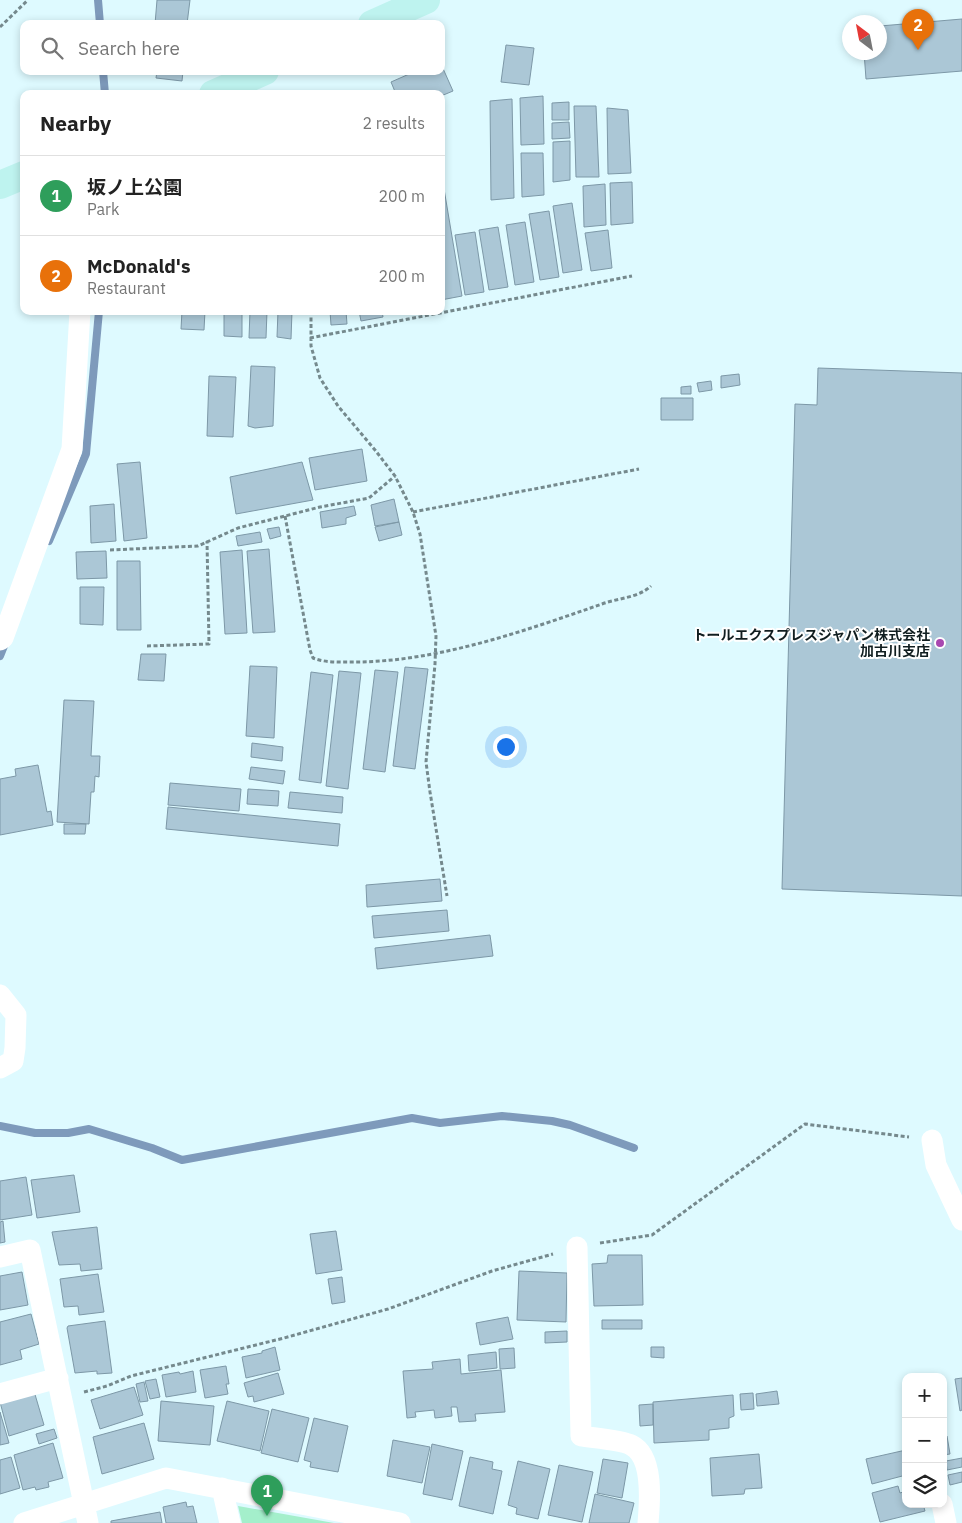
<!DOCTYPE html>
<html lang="en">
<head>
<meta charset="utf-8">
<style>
	:root { --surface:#fff; --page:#f2f2f2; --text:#222; --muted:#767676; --line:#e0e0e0; --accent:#a848b0 }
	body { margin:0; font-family:"IBM Plex Sans","Noto Sans JP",sans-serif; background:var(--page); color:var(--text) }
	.controls { position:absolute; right:15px; bottom:15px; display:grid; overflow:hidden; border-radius:10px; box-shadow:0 2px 8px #0003 }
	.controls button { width:45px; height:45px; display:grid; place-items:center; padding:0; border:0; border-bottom:1px solid var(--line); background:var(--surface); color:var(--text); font:25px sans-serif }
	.compass { position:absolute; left:842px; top:15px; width:45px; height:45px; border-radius:50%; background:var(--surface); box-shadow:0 2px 8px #0003; rotate:328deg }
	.you { position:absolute; left:505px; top:746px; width:18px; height:18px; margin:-12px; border:4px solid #fff; border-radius:50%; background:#1a73e8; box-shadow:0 0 0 8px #1a73e833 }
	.badge { display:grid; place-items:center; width:32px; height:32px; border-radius:50%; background:var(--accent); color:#fff; font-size:16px; font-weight:700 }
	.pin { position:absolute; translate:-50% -41px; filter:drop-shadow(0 1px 2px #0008) }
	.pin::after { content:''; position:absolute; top:26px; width:18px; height:15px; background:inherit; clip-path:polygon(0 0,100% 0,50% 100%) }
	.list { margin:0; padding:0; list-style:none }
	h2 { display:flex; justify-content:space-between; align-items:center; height:65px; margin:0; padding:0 20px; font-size:21px }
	h2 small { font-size:16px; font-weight:400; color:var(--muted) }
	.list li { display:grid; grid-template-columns:32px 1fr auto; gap:15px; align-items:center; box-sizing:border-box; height:80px; padding:0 20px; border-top:1px solid var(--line) }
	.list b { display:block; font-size:19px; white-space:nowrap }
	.list p { margin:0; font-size:16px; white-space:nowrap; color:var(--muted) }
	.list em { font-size:16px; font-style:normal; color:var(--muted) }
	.icon { flex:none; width:28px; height:28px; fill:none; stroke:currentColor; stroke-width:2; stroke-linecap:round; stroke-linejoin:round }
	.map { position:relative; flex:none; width:962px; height:1523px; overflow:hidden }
	.search { position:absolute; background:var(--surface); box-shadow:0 2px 8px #0003; left:20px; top:20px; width:425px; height:55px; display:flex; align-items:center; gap:12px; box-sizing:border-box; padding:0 18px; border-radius:10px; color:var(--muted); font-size:19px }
	.panel { position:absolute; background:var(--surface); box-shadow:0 2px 8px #0003; left:20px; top:90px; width:425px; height:225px; border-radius:10px }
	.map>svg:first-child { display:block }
	.green { fill:#a4efcb }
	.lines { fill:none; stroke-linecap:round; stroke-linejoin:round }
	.stream { stroke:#7e9abb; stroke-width:8 }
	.building { fill:#abc7d6; stroke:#7d98a7 }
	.path { stroke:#75898d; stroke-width:3; stroke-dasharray:4 2.5; stroke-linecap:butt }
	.street { stroke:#fff; stroke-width:21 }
	.secondary { stroke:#bef3ef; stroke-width:28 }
	.poi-dot { fill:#a848b0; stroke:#fff; stroke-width:2 }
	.labels { text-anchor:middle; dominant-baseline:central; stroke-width:4; stroke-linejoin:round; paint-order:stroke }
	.poi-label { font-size:14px; font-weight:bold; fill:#111e20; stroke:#fff; text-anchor:end }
</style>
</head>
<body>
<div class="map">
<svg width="962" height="1523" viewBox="0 0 962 1523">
	<rect width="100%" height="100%" fill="#defaff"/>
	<path class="green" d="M238,1506l96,17h-92z"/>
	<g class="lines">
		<path class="stream" d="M98,0l2,24
			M103,71l2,23
			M49,541l37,-87 13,-143
			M0,656l6,-15
			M0,1126l35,7h33l21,-4 63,19 30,12 230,-42 28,5 62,-7 50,5 18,4 64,23"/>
	</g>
	<path class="building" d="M157,0h33l-3,24h-32z
		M962,19v52l-96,8 -2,-27h16v-26z
		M506,45l28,3 -5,37 -28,-3z
		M441,64l12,27 -12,5v-2h-45l-5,-12 25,-11h25z
		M157,71h26l-1,10 -26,-3z
		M543,96l1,48 -23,1 -1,-47z
		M512,99l2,99 -23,2 -1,-99z
		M569,102v18h-17v-17z
		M574,106h22l3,71h-23z
		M607,108l21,2 3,63 -23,1z
		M569,122l1,16 -18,1v-16z
		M570,141v39l-17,2v-40z
		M521,153h22l1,42 -22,2z
		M441,171l21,125 -21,4z
		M632,182l1,41 -22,2 -1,-42z
		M605,184l1,41 -22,2 -1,-41z
		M572,203l10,67 -19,3 -10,-67z
		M549,211l10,66 -19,3 -11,-66z
		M525,222l9,60 -19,3 -9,-60z
		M498,227l10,60 -19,3 -10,-60z
		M608,230l4,38 -21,3 -6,-38z
		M475,232l9,60 -19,3 -10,-60z
		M182,311h23l-1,19 -23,-1z
		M224,311h18v26l-18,-1z
		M250,311h17l-1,27h-17z
		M278,311h14l-1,28 -14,-2z
		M330,311h16l1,13 -16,1z
		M359,311h23l1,6 -22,4z
		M251,366l24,1 -2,59 -18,2 -7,-2z
		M818,368l144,5v523l-180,-7 13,-485 22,1z
		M739,374l1,11 -19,3v-12z
		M209,376l27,1 -3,60 -26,-1z
		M711,381l1,9 -13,2 -2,-9z
		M691,386v8h-10v-7z
		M661,398h32v22h-32z
		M362,449l5,32 -52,9 -6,-32z
		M140,462l7,76 -23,3 -7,-77z
		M302,462l11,38 -77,14 -6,-37z
		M394,499l5,23 -24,4 -4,-21z
		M114,504l2,37 -25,2 -1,-37z
		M354,506l2,9 -10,3v6l-24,4 -2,-16z
		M399,522l3,13 -23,6 -4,-14z
		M279,527l2,9 -11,3 -3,-10z
		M260,532l2,10 -24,4 -2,-10z
		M269,549l6,83 -22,1 -6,-82z
		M242,550l5,83 -22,1 -5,-82z
		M106,551l1,27 -30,1 -1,-27z
		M117,561h23l1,69h-24z
		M80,587h24l-1,38 -23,-1z
		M141,654h25l-2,27 -26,-1z
		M250,666l27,1 -3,71 -28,-2z
		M405,667l23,2 -13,100 -22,-3z
		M375,670l23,2 -13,100 -22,-3z
		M339,671l22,2 -13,116 -22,-3z
		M311,672l22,3 -12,108 -22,-3z
		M64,700l30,1 -3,55h9l-1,21 -4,-1 -1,16h-3l-2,32 -32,-2z
		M252,743l31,4 -1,14 -31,-4z
		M38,765l9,47 4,-1 2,14 -53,10v-56l16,-3 -1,-7z
		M251,767l34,4 -2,13 -34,-5z
		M170,783l71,6 -2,22 -71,-6z
		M248,789l31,2 -1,15 -31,-2z
		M290,792l53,5 -1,16 -54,-5z
		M168,807l172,17 -2,22 -172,-17z
		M64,824h22l-1,10h-21z
		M440,879l2,22 -75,6 -1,-22z
		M447,910l2,21 -75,7 -2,-22z
		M490,935l3,21 -116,13 -2,-21z
		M74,1175l6,37 -43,6 -6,-38z
		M26,1177l6,38 -32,5v-39z
		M3,1221l2,21 -5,1v-21z
		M97,1227l5,42 -21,2 -1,-7 -21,1 -7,-33z
		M336,1231l6,39 -26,4 -6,-40z
		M608,1255h34l1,50 -49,1 -2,-42 15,-1z
		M519,1271l48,2 -1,49 -49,-2z
		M22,1272l6,33 -28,5v-34z
		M98,1274l6,38 -25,3 -1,-9 -14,1 -4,-28z
		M342,1277l3,25 -13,2 -4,-25z
		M31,1314l8,30 -19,6 2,9 -22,6v-43z
		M508,1317l5,22 -33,6 -4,-22z
		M602,1320h40v9h-40z
		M105,1321l7,52 -15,1v-3l-22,2 -8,-45 1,-2z
		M567,1331v11l-22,1v-11z
		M275,1347l5,23 -34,8 -4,-21 20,-4v-2z
		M651,1347h13v11l-13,-1z
		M514,1348l1,20 -15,1 -1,-20z
		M496,1352l1,16 -28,3 -1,-16z
		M460,1359l1,15 40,-4 4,42 -30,2 1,7 -17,1 -2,-15h-6l1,9 -17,2 -1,-8 -19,2 1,5 -9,1 -4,-47 30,-2 -1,-7z
		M226,1366l3,18h-3l2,10 -23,4 -5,-28z
		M193,1371l3,21 -30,5 -4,-22 17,-3 1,2z
		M278,1373l6,21 -30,8 -1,-6 -5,1 -4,-14z
		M962,1378v32l-2,1 -5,-32z
		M156,1379l4,18 -10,2 -5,-18z
		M144,1382l4,19 -8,1 -4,-18z
		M134,1387l9,28 -43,14 -9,-29z
		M34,1391l10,34 -35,11 -9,-34z
		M777,1391l2,13 -22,2 -1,-12z
		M753,1393l1,16 -13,1 -1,-16z
		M733,1395l1,21 -5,2v10l-20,2v10l-55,3 -1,-41z
		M161,1401l53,5 -4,39 -52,-4z
		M227,1401l42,10 -9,40 -43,-10z
		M653,1404v21l-13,1 -1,-21z
		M272,1409l37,9 -11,44 -37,-9z
		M0,1412l9,31 -9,2z
		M314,1418l34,8 -10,46 -28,-5 1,-5 -7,-2z
		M144,1423l10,36 -52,15 -9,-37z
		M54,1429l3,9 -18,6 -3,-10z
		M947,1436l3,18 -7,1v-18z
		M393,1440l37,7 -8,36 -35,-7z
		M53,1443l10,35 -15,4 1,5 -13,3 -1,-3 -12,3 -9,-35z
		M432,1444l31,7 -11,49 -29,-6z
		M906,1450v25l-34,9 -6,-25z
		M759,1454l3,34 -17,1 -1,5 -32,2 -2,-38z
		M11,1457l9,31 -20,6v-34z
		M470,1457l23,5 -1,7 10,2 -9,43 -34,-8z
		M962,1458v9l-15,3 -1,-9z
		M603,1459l25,4 -6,35 -25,-5z
		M518,1461l32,8 -12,50 -22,-5 1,-6 -9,-3z
		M559,1465l34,7 -11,50 -34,-7z
		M962,1472v10l-12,3 -2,-10z
		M898,1486l2,7 6,-2v13h17l2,7 -45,11 -8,-29z
		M595,1494l39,9 -5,20h-40z
		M186,1502l1,5 6,-1 4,17h-31l-3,-16z
		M160,1512l2,11h-51v-2z"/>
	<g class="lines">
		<path class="path" d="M0,27l28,-27
			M311,311v35l9,32 18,28 37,44 20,26 18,36 7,22 16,102 -1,28 -9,98 4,30 17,104
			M310,338l322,-62
			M413,512l226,-43
			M285,516l25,134 3,8c13,5 27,4 41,4 83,0 170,-31 248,-58 16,-6 36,-6 49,-18
			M110,550l88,-4 40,-18 82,-21 49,-9 26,-22
			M147,646l62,-2 -2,-103
			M600,1243l52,-8 153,-111 104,13
			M84,1392l23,-6 24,-10 153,-38 104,-29 104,-38 61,-17"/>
		<path class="street" d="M0,640l3,-2 69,-189 8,-138
			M0,995l16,20 -1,33 -2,13 -13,7
			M932,1140l4,25 26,55
			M577,1247l4,189c12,2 40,4 50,9 23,11 19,56 17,78
			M0,1257l30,-7 58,273
			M0,1394l58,-16
			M222,1488l8,35
			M942,1504l4,19
			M24,1523l142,-45 234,45"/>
		<path class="secondary" d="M372,24l54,-24
			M213,94l52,-23
			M0,185l24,-10"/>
	</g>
	<circle class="poi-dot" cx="940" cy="643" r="5"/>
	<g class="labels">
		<g class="poi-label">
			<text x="930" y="635">トールエクスプレスジャパン株式会社<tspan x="930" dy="16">加古川支店</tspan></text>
		</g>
	</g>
</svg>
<div class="controls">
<button>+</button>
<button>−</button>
<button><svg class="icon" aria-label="layers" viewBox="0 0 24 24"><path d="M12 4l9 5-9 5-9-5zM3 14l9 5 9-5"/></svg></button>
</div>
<svg class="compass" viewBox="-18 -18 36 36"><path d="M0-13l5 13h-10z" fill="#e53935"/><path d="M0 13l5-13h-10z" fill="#767676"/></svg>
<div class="you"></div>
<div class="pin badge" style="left:267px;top:1516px;background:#2e9e5b">1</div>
<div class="pin badge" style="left:918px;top:50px;background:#e8710a">2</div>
<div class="search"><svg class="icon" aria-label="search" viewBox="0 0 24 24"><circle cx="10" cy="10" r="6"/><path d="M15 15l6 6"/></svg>Search here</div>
<section class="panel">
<h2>Nearby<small>2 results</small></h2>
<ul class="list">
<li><span class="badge" style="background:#2e9e5b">1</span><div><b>坂ノ上公園</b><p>Park</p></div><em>200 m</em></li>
<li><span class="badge" style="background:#e8710a">2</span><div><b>McDonald's</b><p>Restaurant</p></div><em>200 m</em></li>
</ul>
</section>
</div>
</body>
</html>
